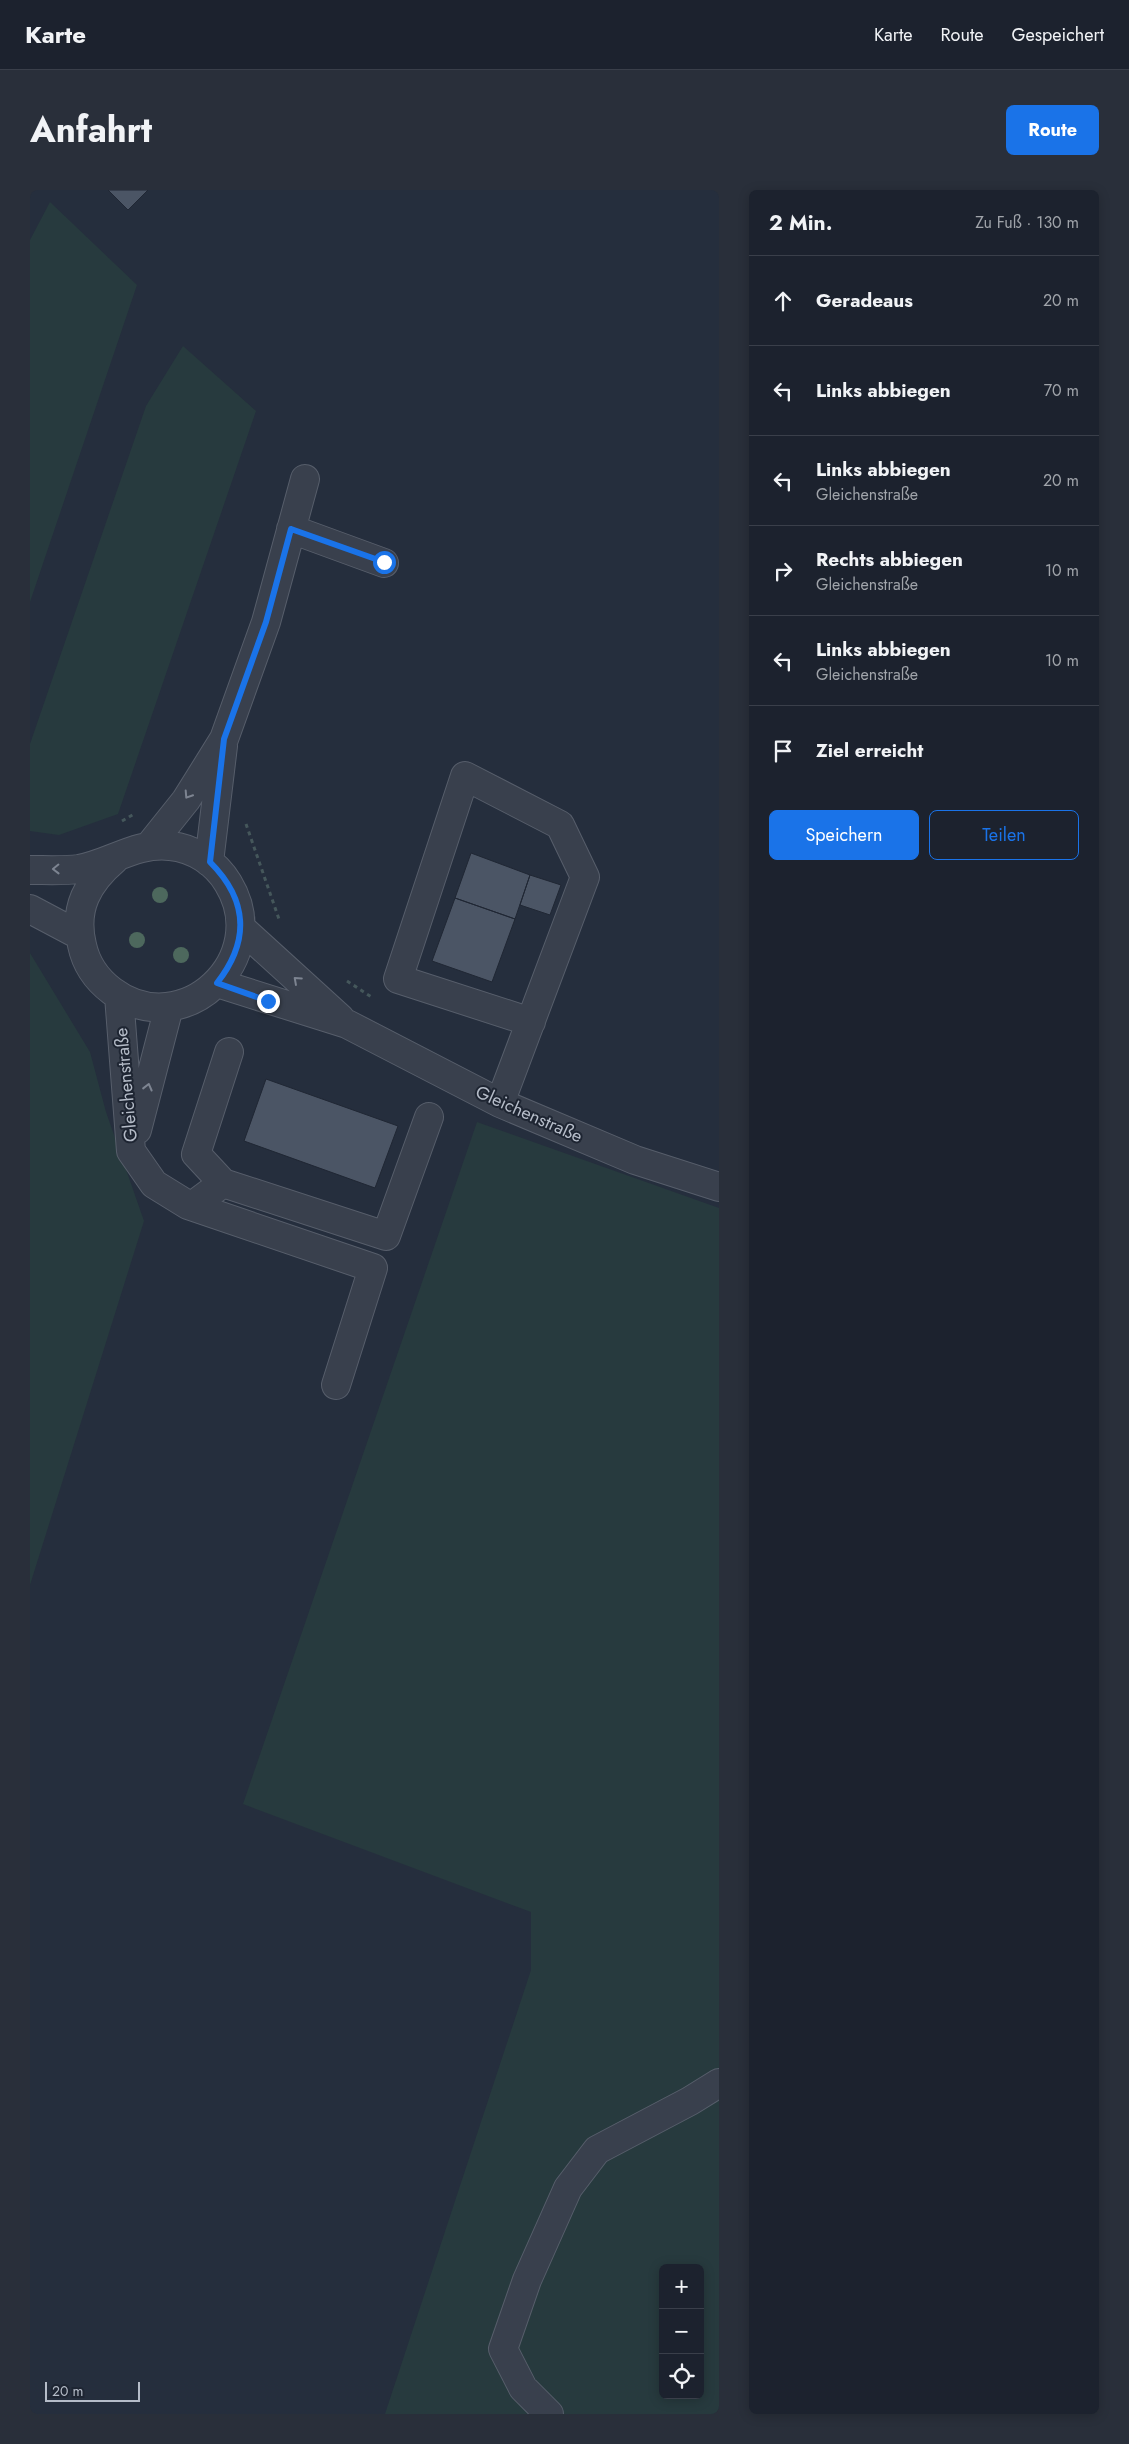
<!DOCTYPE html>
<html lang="de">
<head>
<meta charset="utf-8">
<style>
	:root { --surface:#1c222e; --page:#292f3a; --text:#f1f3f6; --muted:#a0a4aa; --line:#3a3f4a; --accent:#1a73e8 }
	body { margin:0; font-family:Jost,sans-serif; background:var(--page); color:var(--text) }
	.controls { position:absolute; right:15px; bottom:15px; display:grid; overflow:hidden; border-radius:8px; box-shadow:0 2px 12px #0003 }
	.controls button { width:45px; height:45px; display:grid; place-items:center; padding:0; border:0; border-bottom:1px solid var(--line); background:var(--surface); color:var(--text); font:25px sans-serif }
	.scale { position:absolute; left:15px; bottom:12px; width:95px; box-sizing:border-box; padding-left:5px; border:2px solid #b5bcc8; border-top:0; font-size:14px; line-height:18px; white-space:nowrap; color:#b5bcc8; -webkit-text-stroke:4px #1e2532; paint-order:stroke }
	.stop { position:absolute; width:15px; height:15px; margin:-11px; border:4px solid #1a73e8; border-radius:50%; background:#fff }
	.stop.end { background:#1a73e8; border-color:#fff; box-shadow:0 1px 5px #0008 }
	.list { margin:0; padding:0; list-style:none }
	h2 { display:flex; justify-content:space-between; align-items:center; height:65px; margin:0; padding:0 20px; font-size:21px }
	h2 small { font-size:16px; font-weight:400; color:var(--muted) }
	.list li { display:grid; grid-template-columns:32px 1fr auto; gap:15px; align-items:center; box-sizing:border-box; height:90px; padding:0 20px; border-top:1px solid var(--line) }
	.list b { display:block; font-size:19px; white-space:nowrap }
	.list p { margin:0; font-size:16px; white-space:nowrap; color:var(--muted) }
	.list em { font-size:16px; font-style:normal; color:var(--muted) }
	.actions { display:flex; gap:10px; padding:15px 20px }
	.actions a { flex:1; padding:11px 0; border:1px solid var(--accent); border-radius:8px; text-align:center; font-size:18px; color:var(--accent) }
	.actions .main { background:var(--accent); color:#fff }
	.icon { flex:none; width:28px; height:28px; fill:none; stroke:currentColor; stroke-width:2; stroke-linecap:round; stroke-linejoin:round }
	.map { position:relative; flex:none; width:689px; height:2224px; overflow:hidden; border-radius:8px }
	header { display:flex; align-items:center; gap:30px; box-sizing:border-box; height:70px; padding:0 25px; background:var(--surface); border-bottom:1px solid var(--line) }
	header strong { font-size:24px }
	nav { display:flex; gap:28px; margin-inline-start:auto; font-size:18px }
	.intro { display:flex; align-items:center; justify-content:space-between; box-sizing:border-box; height:120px; padding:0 30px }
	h1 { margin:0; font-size:35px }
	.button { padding:12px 22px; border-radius:8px; background:var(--accent); color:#fff; font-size:18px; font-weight:700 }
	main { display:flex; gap:30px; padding:0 30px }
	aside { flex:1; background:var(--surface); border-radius:8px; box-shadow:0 2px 12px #0003 }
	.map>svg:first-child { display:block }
	.green { fill:#273a3e; fill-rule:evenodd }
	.building { fill:#4b5565; stroke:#202734 }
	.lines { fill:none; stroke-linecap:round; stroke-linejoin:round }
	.minor-casing { stroke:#575e6b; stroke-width:30 }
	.path { stroke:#45575b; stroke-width:3; stroke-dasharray:4 4; stroke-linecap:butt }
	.minor { stroke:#39404d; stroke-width:28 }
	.tree { fill:#4d685d }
	.oneway { stroke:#7d8491 }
	.route { stroke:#1a73e8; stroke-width:6 }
	.labels { text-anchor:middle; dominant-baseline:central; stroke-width:4; stroke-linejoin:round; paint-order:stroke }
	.street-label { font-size:18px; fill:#b5bcc8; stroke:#1e2532 }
</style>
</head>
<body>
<header>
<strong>Karte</strong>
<nav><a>Karte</a><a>Route</a><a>Gespeichert</a></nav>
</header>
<div class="intro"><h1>Anfahrt</h1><a class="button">Route</a></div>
<main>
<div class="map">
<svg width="689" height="2224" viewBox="0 0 689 2224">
	<rect width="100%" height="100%" fill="#252e3d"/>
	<path class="green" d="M20,12l87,83 -107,317v-362z
		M153,156l73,65 -138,403 -59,21 -29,-4v-87l116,-338z
		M0,763l60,99 16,60 38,109 -114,364z
		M447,932l242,86v1206h-334l146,-444v-58l-288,-108zM633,2078h37v127h-37z"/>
	<path class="building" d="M78,0h40l-20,20z
		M441,663l59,22 -15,44 -60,-21z
		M500,685l31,10 -11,30 -30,-10z
		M425,708l60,21 -23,63 -60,-21z
		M236,889l132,47 -23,62 -131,-47z"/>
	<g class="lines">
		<g class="minor-casing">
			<path id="minor" d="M261,339l93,34
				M120,655l36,-45 38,-61 42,-117 39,-143
				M179,672l14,-116
				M0,680c16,0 34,1 49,-1 32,-6 58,-27 91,-23 24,2 46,17 58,37 46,75 -45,161 -116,108 -16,-12 -26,-27 -30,-46 -9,-37 6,-63 33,-86
				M0,719l49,26
				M211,738l99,90
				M187,793l130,41 153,79 135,57 84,27
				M89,806l12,155 23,33 34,21 185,63 -37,117
				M470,913l85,-226 -25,-52 -95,-49 -67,203 133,43
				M107,940l32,-123
				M193,993l-27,-29 33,-102
				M162,1016l31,-23 163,53 43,-119
				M519,2224l-26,-26 -20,-39 24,-69 41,-92 29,-38 93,-49 29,-18"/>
		</g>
		<path class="path" d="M92,631l12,-7
			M216,634l34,98
			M317,791l26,17"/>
		<use href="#minor" class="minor"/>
	</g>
	<g class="tree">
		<circle cx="130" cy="705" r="8"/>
		<circle cx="107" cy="750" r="8"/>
		<circle cx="151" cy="765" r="8"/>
	</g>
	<defs><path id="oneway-chevron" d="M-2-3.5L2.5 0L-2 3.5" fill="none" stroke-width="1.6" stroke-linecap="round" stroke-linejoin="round" transform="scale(1.25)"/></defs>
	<g class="oneway">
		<use href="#oneway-chevron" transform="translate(158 605) rotate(123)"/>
		<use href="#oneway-chevron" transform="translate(26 679) rotate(179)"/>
		<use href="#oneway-chevron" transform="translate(267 790) rotate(-138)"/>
		<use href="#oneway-chevron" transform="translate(118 897) rotate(-76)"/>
	</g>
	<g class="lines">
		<path class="route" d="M238,811l-51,-18c33,-42 31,-83 -7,-121l14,-123 42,-117 25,-93 93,33"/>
	</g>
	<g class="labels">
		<g class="street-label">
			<text transform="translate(96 895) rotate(-95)">Gleichenstraße</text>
			<text transform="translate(499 924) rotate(24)">Gleichenstraße</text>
		</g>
	</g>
</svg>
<div class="controls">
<button>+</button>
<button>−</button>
<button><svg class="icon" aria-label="locate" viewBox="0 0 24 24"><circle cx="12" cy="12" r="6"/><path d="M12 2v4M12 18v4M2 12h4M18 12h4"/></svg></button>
</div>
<div class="scale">20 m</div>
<div class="stop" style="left:354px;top:372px"></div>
<div class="stop end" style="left:238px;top:811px"></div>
</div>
<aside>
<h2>2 Min.<small>Zu Fuß · 130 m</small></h2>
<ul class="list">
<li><svg class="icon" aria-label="ahead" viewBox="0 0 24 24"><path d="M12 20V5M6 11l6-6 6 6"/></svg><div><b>Geradeaus</b></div><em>20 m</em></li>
<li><svg class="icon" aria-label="left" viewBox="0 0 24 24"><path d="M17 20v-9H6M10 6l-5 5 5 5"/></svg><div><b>Links abbiegen</b></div><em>70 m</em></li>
<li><svg class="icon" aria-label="left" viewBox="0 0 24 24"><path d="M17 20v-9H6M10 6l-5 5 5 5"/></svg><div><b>Links abbiegen</b><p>Gleichenstraße</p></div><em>20 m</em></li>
<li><svg class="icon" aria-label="right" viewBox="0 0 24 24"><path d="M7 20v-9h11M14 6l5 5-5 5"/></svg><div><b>Rechts abbiegen</b><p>Gleichenstraße</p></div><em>10 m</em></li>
<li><svg class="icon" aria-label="left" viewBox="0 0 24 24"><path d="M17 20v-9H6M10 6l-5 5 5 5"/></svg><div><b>Links abbiegen</b><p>Gleichenstraße</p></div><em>10 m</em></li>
<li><svg class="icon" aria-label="arrive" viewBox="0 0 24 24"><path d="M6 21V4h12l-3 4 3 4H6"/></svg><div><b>Ziel erreicht</b></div></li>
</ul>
<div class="actions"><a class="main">Speichern</a><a>Teilen</a></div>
</aside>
</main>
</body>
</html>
